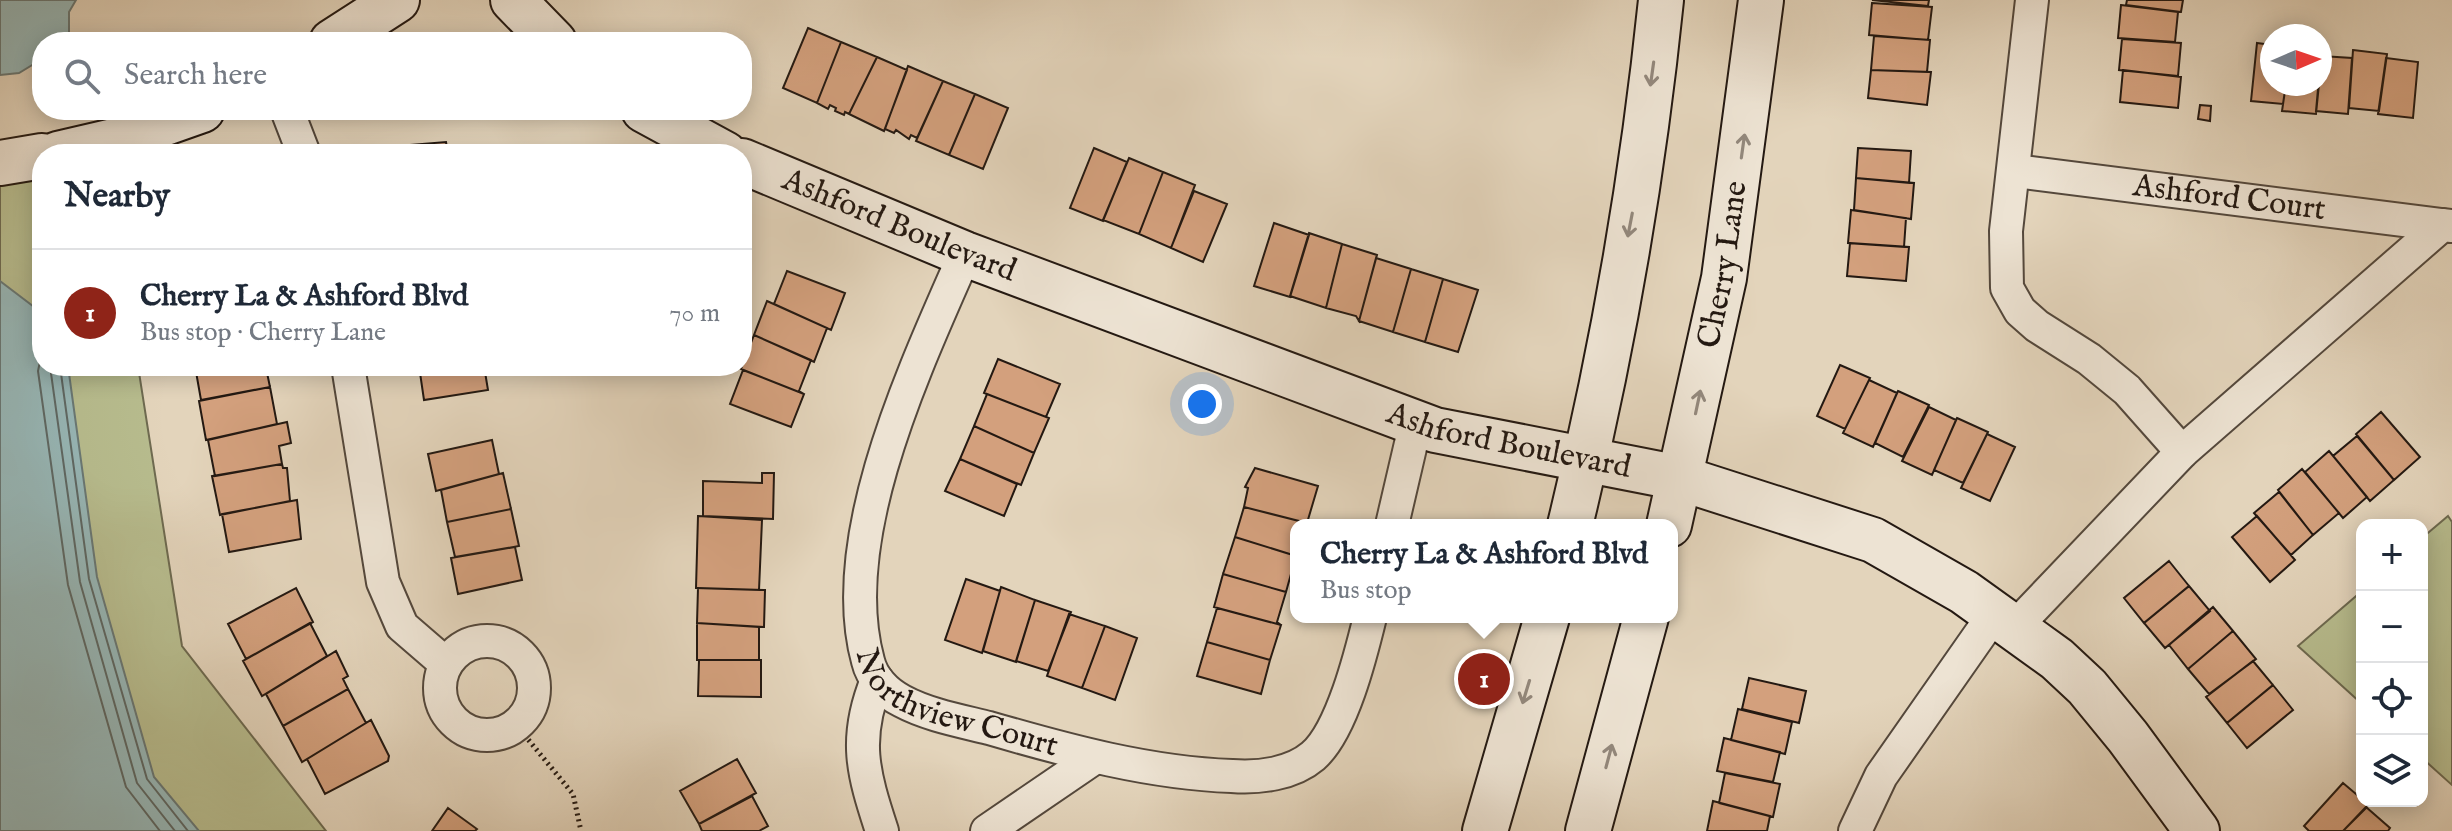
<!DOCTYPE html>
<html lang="en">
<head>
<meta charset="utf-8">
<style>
	:root { --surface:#fff; --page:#f6f6f7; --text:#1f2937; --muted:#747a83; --line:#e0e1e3; --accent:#8f2418 }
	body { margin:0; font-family:"IM FELL English",serif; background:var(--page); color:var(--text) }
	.controls { position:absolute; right:24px; bottom:24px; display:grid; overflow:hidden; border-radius:16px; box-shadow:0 4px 20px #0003 }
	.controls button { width:72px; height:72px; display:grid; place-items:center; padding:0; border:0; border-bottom:2px solid var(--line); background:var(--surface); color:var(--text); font:40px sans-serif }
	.compass { position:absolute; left:2260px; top:24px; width:72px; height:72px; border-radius:50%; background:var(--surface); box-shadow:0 4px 20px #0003; rotate:88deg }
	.you { position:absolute; left:1202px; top:404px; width:28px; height:28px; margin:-20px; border:6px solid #fff; border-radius:50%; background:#1a73e8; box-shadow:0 0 0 12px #1a73e833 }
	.badge { display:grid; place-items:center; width:52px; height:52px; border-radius:50%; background:var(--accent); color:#fff; font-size:26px; font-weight:700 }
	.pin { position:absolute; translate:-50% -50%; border:4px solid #fff; box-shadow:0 2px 8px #0006 }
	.popup { position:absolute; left:1290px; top:519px; width:388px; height:104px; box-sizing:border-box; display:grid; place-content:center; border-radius:16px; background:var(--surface); filter:drop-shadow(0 2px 6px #0005); font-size:26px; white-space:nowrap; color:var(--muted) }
	.popup b { font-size:30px; color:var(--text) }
	.popup::after { content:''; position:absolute; left:50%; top:100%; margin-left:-16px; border:16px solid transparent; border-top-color:var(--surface) }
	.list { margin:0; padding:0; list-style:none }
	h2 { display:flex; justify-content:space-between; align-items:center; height:104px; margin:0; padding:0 32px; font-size:34px }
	h2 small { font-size:26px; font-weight:400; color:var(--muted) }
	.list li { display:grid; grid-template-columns:52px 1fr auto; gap:24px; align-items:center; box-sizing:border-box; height:128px; padding:0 32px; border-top:2px solid var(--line) }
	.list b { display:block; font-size:30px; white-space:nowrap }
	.list p { margin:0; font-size:26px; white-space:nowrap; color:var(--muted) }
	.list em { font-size:26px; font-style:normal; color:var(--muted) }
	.icon { flex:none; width:44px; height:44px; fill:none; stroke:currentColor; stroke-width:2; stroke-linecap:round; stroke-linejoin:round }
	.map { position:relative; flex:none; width:2452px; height:831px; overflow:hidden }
	.search { position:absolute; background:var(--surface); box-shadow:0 4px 20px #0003; left:32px; top:32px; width:720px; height:88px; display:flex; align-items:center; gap:20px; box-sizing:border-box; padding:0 28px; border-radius:32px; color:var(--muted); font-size:30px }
	.panel { position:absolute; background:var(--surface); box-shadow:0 4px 20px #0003; left:32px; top:144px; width:720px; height:232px; border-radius:32px }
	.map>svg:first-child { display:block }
	.green { fill:#b7bc8e; stroke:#6e6a50; stroke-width:2 }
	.water { fill:#97b7b7; stroke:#697875; stroke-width:2 }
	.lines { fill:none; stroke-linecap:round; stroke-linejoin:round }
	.shore { stroke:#5e6864; stroke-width:2 }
	.building { fill:#d3a07d; stroke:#241912; stroke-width:2 }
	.street-casing { stroke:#54483c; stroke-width:36 }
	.secondary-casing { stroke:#241912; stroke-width:48 }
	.path { stroke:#241912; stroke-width:5; stroke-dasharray:2 4; stroke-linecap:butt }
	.street { stroke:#ede3d3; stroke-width:32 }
	.secondary { stroke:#ede3d3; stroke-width:44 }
	.oneway { stroke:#93887c }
	.labels { text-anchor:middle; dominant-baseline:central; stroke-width:7; stroke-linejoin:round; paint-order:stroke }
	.street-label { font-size:32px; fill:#241912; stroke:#ede3d3 }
</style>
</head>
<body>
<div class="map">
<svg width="2452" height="831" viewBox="0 0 2452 831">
	<rect width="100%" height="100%" fill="#e3d4bb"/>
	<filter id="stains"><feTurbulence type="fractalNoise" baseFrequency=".0025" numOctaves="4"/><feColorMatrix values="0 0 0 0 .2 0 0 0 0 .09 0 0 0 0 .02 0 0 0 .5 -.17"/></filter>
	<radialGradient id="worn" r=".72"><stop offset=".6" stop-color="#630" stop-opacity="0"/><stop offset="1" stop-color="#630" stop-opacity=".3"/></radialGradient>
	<path class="green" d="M42,155v211h96l44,280 144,185h-326v-673z
		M2448,516l4,6v263l-30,-27v-220z
		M2362,591v113l-64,-58z"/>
	<path class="water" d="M0,0h76l-7,12v30h-27v17l-23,14 -19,2z
		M0,281l42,32v53h26l29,211 57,200 45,54h-199z"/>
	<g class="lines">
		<path class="shore" d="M42,352l-4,19 30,214 58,202 34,44
			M50,366l30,216 57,201 38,48
			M60,366l29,213 58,200 41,52"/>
	</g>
	<path class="building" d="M1872,0h57l-1,6z
		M2127,0h56l-2,12 -55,-7z
		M1872,3l60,4 -4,33 -59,-5z
		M2121,5l57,7 -3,30 -57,-4z
		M808,28l33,14 -24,61 -34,-15z
		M1874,36l56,4 -3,32 -56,-2z
		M2122,39l59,4 -3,33 -59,-6z
		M841,42l36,15 -28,57 -4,-2 -1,3 -9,-4 1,-3 -6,-3 -2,4 -11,-6z
		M2257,43l15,2v39h14l-3,20 -32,-3z
		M2353,50l34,4 -8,57 -30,-3z
		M2321,56l31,2 -4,56 -32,-3z
		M877,57l30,13 -23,61 -35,-17z
		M2386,58l32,4 -5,56 -35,-4z
		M908,66l35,15 -26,57 -6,-3 -2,4 -13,-9 -2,3 -9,-4z
		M1871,70l60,2 -4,33 -59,-7z
		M2123,70l58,7 -3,31 -58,-6z
		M943,81l32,13 -26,61 -33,-14z
		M2286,84h33l-3,30 -34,-3z
		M975,94l33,14 -25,61 -34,-14z
		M2200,105l11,1 -1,15 -12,-2z
		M446,142l2,12h-66l28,-9z
		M1094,148l33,14 -24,59 -33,-13z
		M1858,148l53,3 -2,32 -53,-5z
		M1129,158l34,14 -24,62 -36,-14z
		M1163,172l32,13 -24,63 -32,-14z
		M1856,178l58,5 -3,36 -57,-9z
		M1194,191l33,13 -24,58 -32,-14z
		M1851,210l55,8 -2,29 -56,-4z
		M1274,223l35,12 -19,62 -36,-11z
		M1309,233l33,11 -16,64 -36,-12z
		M1850,243l59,4 -3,34 -59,-5z
		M1342,244l35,11 -18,66 -3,-5 -30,-8z
		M1376,258l35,11 -18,63 -34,-11z
		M1411,269l32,10 -18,63 -32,-10z
		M787,271l58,22 -14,37 -57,-26z
		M1443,279l35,11 -20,62 -33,-10z
		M767,301l60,27 -13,34 -60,-27z
		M754,335l57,25 -12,31 5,3 -63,-25z
		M998,359l62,25 -14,33 -62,-24z
		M1840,365l30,13 -25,51 -28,-13z
		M195,366h82v1l-11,1 4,19 -69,13z
		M419,366h65l4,24 -64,10z
		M743,370l61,24 -13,33 -61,-23z
		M1869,380l28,13 -24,54 -30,-14z
		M270,387l7,37 -71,16 -7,-39z
		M1898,391l31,14 -26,52 -28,-14z
		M987,394l62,24 -15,35 -60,-27z
		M1929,407l27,13 -24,55 -30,-14z
		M2381,412l39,45 -26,23 -38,-46z
		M1957,418l31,14 -25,51 -29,-13z
		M287,422l4,21 -12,3 3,18 -67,12 -7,-36z
		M974,426l60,27 -13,32 -61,-26z
		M1987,434l28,13 -25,54 -29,-13z
		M2357,436l37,44 -24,21 -37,-45z
		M492,440l7,34 -63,17 -8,-37z
		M2329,451l38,46 -24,21 -38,-46z
		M960,459l57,25 -13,32 -59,-25z
		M282,464l1,4h4l3,33 -70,14 -8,-39z
		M1255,468l63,18 -11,37 -63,-16 4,-19 -3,-1z
		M2302,469l37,44 -26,22 -35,-45z
		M503,473l8,36 -64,13 -6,-32z
		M762,473h12l-1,46 -70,-3v-35l59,2z
		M2279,492l34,43 -22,20 -37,-42z
		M297,500l4,39 -72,13 -7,-38z
		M1244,507l63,16 -11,2v31l-61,-19z
		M511,509l8,37 -64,11 -8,-35z
		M698,516l64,4 -3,70 -63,-2z
		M2257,516l38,44 -25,22 -38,-45z
		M1235,537l61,19 -10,36 -63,-18z
		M515,547l7,33 -64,14 -7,-36z
		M2169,561l20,25 -45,37 -20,-25z
		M1223,574l63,18 -9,30 4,3 -67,-18z
		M966,579l34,12 -18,62 -37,-13z
		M2189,586l21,25 -45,37 -21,-25z
		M1001,587l34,13 -19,62 -33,-11z
		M296,588l17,34 -67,37 -18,-35z
		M698,588l67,2 -1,37 -67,-4z
		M1035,600l36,12 -23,59 -32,-10z
		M2213,607l20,24 -45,38 -19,-24z
		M1217,608l64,17 -11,35 -63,-18z
		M1069,614l36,12 -23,62 -35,-12z
		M310,623l17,33 -65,40 -19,-35z
		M697,623l62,4v33h-62z
		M1105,626l32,12 -22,62 -33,-12z
		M2233,631l23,28 -47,35 -21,-25z
		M1207,642l63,18 -9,34 -64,-18z
		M336,651l12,25 -5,3 5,10 -65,37 -17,-32z
		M699,660h62v37l-63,-1z
		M2253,661l20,24 -46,38 -21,-26z
		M1749,678l57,13 -7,32 -57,-14z
		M2273,685l20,25 -46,38 -20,-25z
		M348,689l18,34 -64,39 -19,-36z
		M1738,709l54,13 -7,32 -54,-14z
		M371,720l18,36 -1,5 -63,33 -18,-35z
		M1724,738l56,14 -7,30 -56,-11z
		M737,759l19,34 -57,31 -19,-33z
		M1725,773l55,11 -7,33 -54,-14z
		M2343,783l26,22 -26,26h-34l-5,-5z
		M752,796l16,30 -9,5h-57l-3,-7z
		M1713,801l57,15 -3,15h-60z
		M2366,807l24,21 -2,3h-45z
		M448,808l29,21 -2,2h-43z"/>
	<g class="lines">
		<g class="street-casing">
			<g id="street">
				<path d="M2032,0l-26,231 1,57 13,23 17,15 52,33 38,31 55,62"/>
				<path d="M287,110l17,44"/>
				<path id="s1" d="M2015,171l427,54"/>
				<path id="s2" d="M965,254c-49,112 -131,284 -97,407 4,17 18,32 34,40 26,14 59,20 87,27 79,23 160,45 243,48 27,2 60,-2 81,-20 29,-25 48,-102 57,-139"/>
				<path d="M348,366l35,216 19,44 44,38"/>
				<path d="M1392,525l24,-103"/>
				<path d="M2015,627l167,-175 260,-227 10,1"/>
				<circle cx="487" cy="688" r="47"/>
				<path d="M877,680c-24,59 -14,93 5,151"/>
				<path d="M987,831l107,-73"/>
				<path d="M1855,831l26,-55 114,-163"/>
			</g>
		</g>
		<g class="secondary-casing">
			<g id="secondary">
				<path d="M513,0l41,42"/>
				<path d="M332,42l65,-42"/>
				<path d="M644,110l81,44"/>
				<path d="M58,154l56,-13 88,-31"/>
				<path id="s3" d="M742,161l223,93 470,176 245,48 193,62 91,52 93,67 30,28 41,50 69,94"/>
				<path d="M0,163l42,-7"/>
				<path d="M1570,525c42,-171 73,-349 91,-525"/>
				<path id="s4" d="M1669,525l55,-247 37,-278"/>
				<path d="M1485,831l62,-214"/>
				<path d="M1588,831l58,-214"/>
			</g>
		</g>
		<path class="path" d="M517,726l56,68 8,37"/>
		<use href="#street" class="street"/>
		<use href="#secondary" class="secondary"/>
	</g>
	<defs><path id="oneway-shaft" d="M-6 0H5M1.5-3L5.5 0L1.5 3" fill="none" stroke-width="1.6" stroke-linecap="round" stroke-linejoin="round" transform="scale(2)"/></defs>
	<g class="oneway">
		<use href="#oneway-shaft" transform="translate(1652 74) rotate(98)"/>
		<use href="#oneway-shaft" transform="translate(1743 146) rotate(-82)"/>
		<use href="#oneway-shaft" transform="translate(1630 225) rotate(101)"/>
		<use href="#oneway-shaft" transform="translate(1698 402) rotate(-78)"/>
		<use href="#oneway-shaft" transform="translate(1526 692) rotate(107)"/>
		<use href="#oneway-shaft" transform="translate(1609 756) rotate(-75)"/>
	</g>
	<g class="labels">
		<g class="street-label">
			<text stroke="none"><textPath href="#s1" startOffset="216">Ashford Court</textPath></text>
			<text stroke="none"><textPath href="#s3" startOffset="170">Ashford Boulevard</textPath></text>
			<text stroke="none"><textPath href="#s4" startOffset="266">Cherry Lane</textPath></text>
			<text stroke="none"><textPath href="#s3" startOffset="818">Ashford Boulevard</textPath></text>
			<text stroke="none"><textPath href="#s2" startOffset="528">Northview Court</textPath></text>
		</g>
	</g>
	<rect width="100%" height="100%" filter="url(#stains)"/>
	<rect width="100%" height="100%" fill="url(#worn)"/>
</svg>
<div class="controls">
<button>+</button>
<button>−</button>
<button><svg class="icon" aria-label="locate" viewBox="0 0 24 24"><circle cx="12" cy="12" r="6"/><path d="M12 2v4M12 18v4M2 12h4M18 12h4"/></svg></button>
<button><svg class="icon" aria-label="layers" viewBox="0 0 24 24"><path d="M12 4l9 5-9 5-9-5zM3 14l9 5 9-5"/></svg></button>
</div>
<svg class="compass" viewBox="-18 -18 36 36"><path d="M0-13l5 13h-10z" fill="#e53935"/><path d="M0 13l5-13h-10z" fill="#747a83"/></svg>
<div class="you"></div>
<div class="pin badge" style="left:1484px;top:679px">1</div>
<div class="popup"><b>Cherry La &amp; Ashford Blvd</b>Bus stop</div>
<div class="search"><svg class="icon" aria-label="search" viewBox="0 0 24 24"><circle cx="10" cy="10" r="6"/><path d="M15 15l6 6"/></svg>Search here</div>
<section class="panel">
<h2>Nearby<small></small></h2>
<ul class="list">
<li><span class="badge">1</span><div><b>Cherry La &amp; Ashford Blvd</b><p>Bus stop · Cherry Lane</p></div><em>70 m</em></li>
</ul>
</section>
</div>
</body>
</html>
